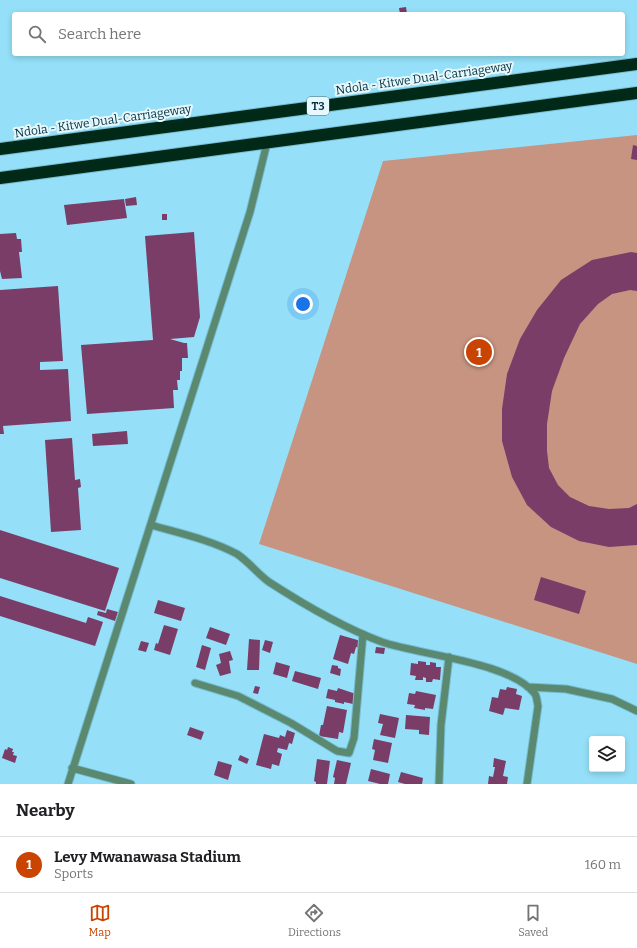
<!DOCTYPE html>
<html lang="en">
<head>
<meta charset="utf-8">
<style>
	:root { --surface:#fff; --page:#f6f6f6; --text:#202124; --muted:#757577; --line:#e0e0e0; --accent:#c94400 }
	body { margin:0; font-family:Bitter,serif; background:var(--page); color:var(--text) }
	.controls { position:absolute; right:12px; bottom:12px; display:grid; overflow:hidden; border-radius:4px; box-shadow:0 2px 6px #0003 }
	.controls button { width:36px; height:36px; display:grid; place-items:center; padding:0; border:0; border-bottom:1px solid var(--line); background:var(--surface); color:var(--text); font:20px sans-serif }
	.you { position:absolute; left:303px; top:304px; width:14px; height:14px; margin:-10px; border:3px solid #fff; border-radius:50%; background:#1a73e8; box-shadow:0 0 0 6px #1a73e833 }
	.badge { display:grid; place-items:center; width:26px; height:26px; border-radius:50%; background:var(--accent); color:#fff; font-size:13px; font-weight:700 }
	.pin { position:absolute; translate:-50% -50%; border:2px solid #fff; box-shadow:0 1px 4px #0006 }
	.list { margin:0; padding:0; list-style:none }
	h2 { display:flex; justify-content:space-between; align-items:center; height:52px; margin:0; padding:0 16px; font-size:17px }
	h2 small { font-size:13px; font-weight:400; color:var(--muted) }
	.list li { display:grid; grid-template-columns:26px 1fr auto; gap:12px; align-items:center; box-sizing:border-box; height:56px; padding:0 16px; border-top:1px solid var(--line) }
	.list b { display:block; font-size:15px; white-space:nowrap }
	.list p { margin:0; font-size:13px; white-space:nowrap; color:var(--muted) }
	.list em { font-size:13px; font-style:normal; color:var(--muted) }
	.icon { flex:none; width:22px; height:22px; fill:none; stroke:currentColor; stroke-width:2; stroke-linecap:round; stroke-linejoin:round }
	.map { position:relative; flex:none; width:637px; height:784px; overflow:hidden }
	.search { position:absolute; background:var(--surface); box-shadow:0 2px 6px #0003; left:12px; right:12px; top:12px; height:44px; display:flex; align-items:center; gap:10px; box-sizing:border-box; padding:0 14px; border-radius:4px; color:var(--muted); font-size:15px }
	.sheet { height:108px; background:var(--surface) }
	nav { display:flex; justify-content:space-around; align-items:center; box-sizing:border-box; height:56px; border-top:1px solid var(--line); background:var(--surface); font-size:11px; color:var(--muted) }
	nav a { display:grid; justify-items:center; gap:2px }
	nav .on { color:var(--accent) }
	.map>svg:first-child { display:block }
	.green { fill:#c79482 }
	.building { fill:#793d67 }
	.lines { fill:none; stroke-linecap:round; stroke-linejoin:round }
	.street-casing { stroke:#77bdd2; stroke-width:9 }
	.highway-casing { stroke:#77bdd2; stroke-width:14 }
	.street { stroke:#5b8970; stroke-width:7 }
	.highway { stroke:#002917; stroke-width:12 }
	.labels { text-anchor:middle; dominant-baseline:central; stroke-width:4; stroke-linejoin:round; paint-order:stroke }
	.shield { fill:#e6f8fd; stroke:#466b75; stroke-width:1 }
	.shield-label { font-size:11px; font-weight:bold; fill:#012f3b }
	.street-label { font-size:12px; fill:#012f3b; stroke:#e6f8fd }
</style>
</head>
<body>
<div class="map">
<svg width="637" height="784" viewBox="0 0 637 784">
	<rect width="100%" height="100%" fill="#95e0f8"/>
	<path class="green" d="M637,135v529l-378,-120 124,-383z"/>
	<path class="building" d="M406,7l1,7h-7l-1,-6z
		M633,145l4,1v14l-6,-1z
		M136,197l1,8 -11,1 -1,-7z
		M124,199l3,19 -60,7 -3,-20z
		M162,214h5v6h-5z
		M194,232l6,85 -6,20 -24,2 14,4h3l1,15h-6v13h-2v9h-3l1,10h-5l1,18 -87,6 -6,-69 72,-5 -8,-104z
		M16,233l1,6h4l1,13h-3l3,26 -20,1 -2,-8v-37z
		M631,252l6,1v38l-7,-1 -18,4 -14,10 -18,20 -16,34 -12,33 -5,33v27l2,17 9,17 12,12 19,9 20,3 20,-1 8,-4v41l-28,2 -30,-6 -28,-14 -24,-22 -15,-28 -10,-36v-32l5,-35 13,-35 17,-29 24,-30 31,-20z
		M58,286l5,75 -23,1v8l28,-1 3,52 -68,5 1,8h-4v-144z
		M127,431l1,13 -35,2 -1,-12z
		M72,438l3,42 5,-1 1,8 -3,1 3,42 -30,2 -6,-92z
		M0,530l119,38 -14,43 -105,-33z
		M541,577l45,14 -7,23 -45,-14z
		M0,596l86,27 2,-6 15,5 -8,24 -95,-30z
		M158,600l27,8 -4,13 -27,-8z
		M107,609l11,3 -3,9 -18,-6 1,-4 8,2z
		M164,625l14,4 -8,26 -16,-5 2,-7 2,1z
		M210,627l20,7 -4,11 -20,-7z
		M340,635l21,6 -2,7 -3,-1 -2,7 -3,-1 -3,11 -15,-5z
		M249,639l11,1 -1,30h-12z
		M265,640l8,2 -3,11 -8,-3z
		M141,641l8,2 -3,9 -8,-2z
		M202,645l9,3 -6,22 -9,-3z
		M376,647l9,1 -1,6 -9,-1z
		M230,651l3,9 -4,1 2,12 -11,3 -4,-11 5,-2 -2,-9z
		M418,661l8,1v3h4v-3l6,1v4h5l-1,13 -7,-1 -1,3h-6v-4l-3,-1v3h-8l1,-4 -6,-1 1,-12 7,1z
		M276,662l14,4 -3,12 -14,-4z
		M332,665l6,1v2l3,1 -1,7 -10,-3z
		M295,671l26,7 -3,11 -26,-8z
		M255,686l5,1 -2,7 -5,-1z
		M507,687l10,2 -1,5 6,2 -3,14 -14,-2 -2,7 -14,-4 3,-14 6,1 2,-9 6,1z
		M338,688l18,6 -3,10 -9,-2v2l-9,-2v-2l-9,-2 2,-9 9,2z
		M416,691l20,4 -3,14 -8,-1v2l-11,-2 1,-3 -8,-1 2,-11 6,1z
		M327,706l20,4 -4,23 -4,-1 -1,7 -19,-3 2,-11h2z
		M380,714l19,4 -4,20 -15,-3 3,-11 -5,-1z
		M406,715l24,2 -1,18 -10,-1v-4l-14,-1z
		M190,727l14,5 -3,8 -14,-5z
		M287,730l8,3 -3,11 -3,-1 -2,7 -9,-2 -1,4 5,2 -3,12 -7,-2 -1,5 -15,-4 8,-31 15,4 1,-3 5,2z
		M374,739l18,4 -4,20 -15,-3 2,-10 -3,-1z
		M8,747l5,2 -1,3h2l-1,3 4,1 -2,7 -13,-5 3,-9 2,1z
		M240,755l9,4 -2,5 -9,-4z
		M494,758l12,3 -3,15 5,1 -1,7h-19l1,-8 4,1 2,-10h-2z
		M317,759l13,2 -3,23h-11v-2l-2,-1z
		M337,760l14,3 -5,21h-12l1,-6 -2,-1z
		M218,761l14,4 -4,15 -14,-5z
		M371,769l19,5 -2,10h-8l-12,-3z
		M401,772l22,6 -1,6h-17l-7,-2z"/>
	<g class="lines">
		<g class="street-casing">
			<path id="street" d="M151,525c28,8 60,15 86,29 12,8 21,20 32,28 34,22 75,46 113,60 38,13 129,20 153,52 2,3 2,8 3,12l-11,78
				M195,683l43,13 53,27 46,28 12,2 5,-15 9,-104
				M528,687l38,2 46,10 25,12
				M72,768l59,16
				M68,784l182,-572 17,-69
				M439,784l2,-59 8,-68"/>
		</g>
		<g class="highway-casing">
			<path id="highway" d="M0,149l637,-85
				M0,178l637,-85"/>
		</g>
		<use href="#street" class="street"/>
		<use href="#highway" class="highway"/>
	</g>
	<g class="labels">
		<rect class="shield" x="307" y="97" width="22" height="18" rx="3"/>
		<g class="shield-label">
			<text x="318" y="106">T3</text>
		</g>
		<g class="street-label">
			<text transform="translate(424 78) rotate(-8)">Ndola - Kitwe Dual-Carriageway</text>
			<text transform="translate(103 121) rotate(-8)">Ndola - Kitwe Dual-Carriageway</text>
		</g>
	</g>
</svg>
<div class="controls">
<button><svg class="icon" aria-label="layers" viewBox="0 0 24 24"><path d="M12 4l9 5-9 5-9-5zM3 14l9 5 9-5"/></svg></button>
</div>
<div class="you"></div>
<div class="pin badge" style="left:479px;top:352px">1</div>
<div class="search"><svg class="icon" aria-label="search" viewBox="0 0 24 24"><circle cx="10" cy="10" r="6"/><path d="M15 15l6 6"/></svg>Search here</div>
</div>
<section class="sheet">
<h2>Nearby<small></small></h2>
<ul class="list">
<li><span class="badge">1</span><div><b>Levy Mwanawasa Stadium</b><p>Sports</p></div><em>160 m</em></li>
</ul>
</section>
<nav>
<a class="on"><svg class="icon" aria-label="map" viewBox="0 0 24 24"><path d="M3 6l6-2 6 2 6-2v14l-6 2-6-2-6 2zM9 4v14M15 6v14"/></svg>Map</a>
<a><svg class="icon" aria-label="directions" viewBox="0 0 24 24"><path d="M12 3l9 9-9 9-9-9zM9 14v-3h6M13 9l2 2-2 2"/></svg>Directions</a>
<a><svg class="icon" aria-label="saved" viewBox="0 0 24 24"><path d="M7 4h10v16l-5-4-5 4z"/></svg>Saved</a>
</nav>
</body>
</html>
